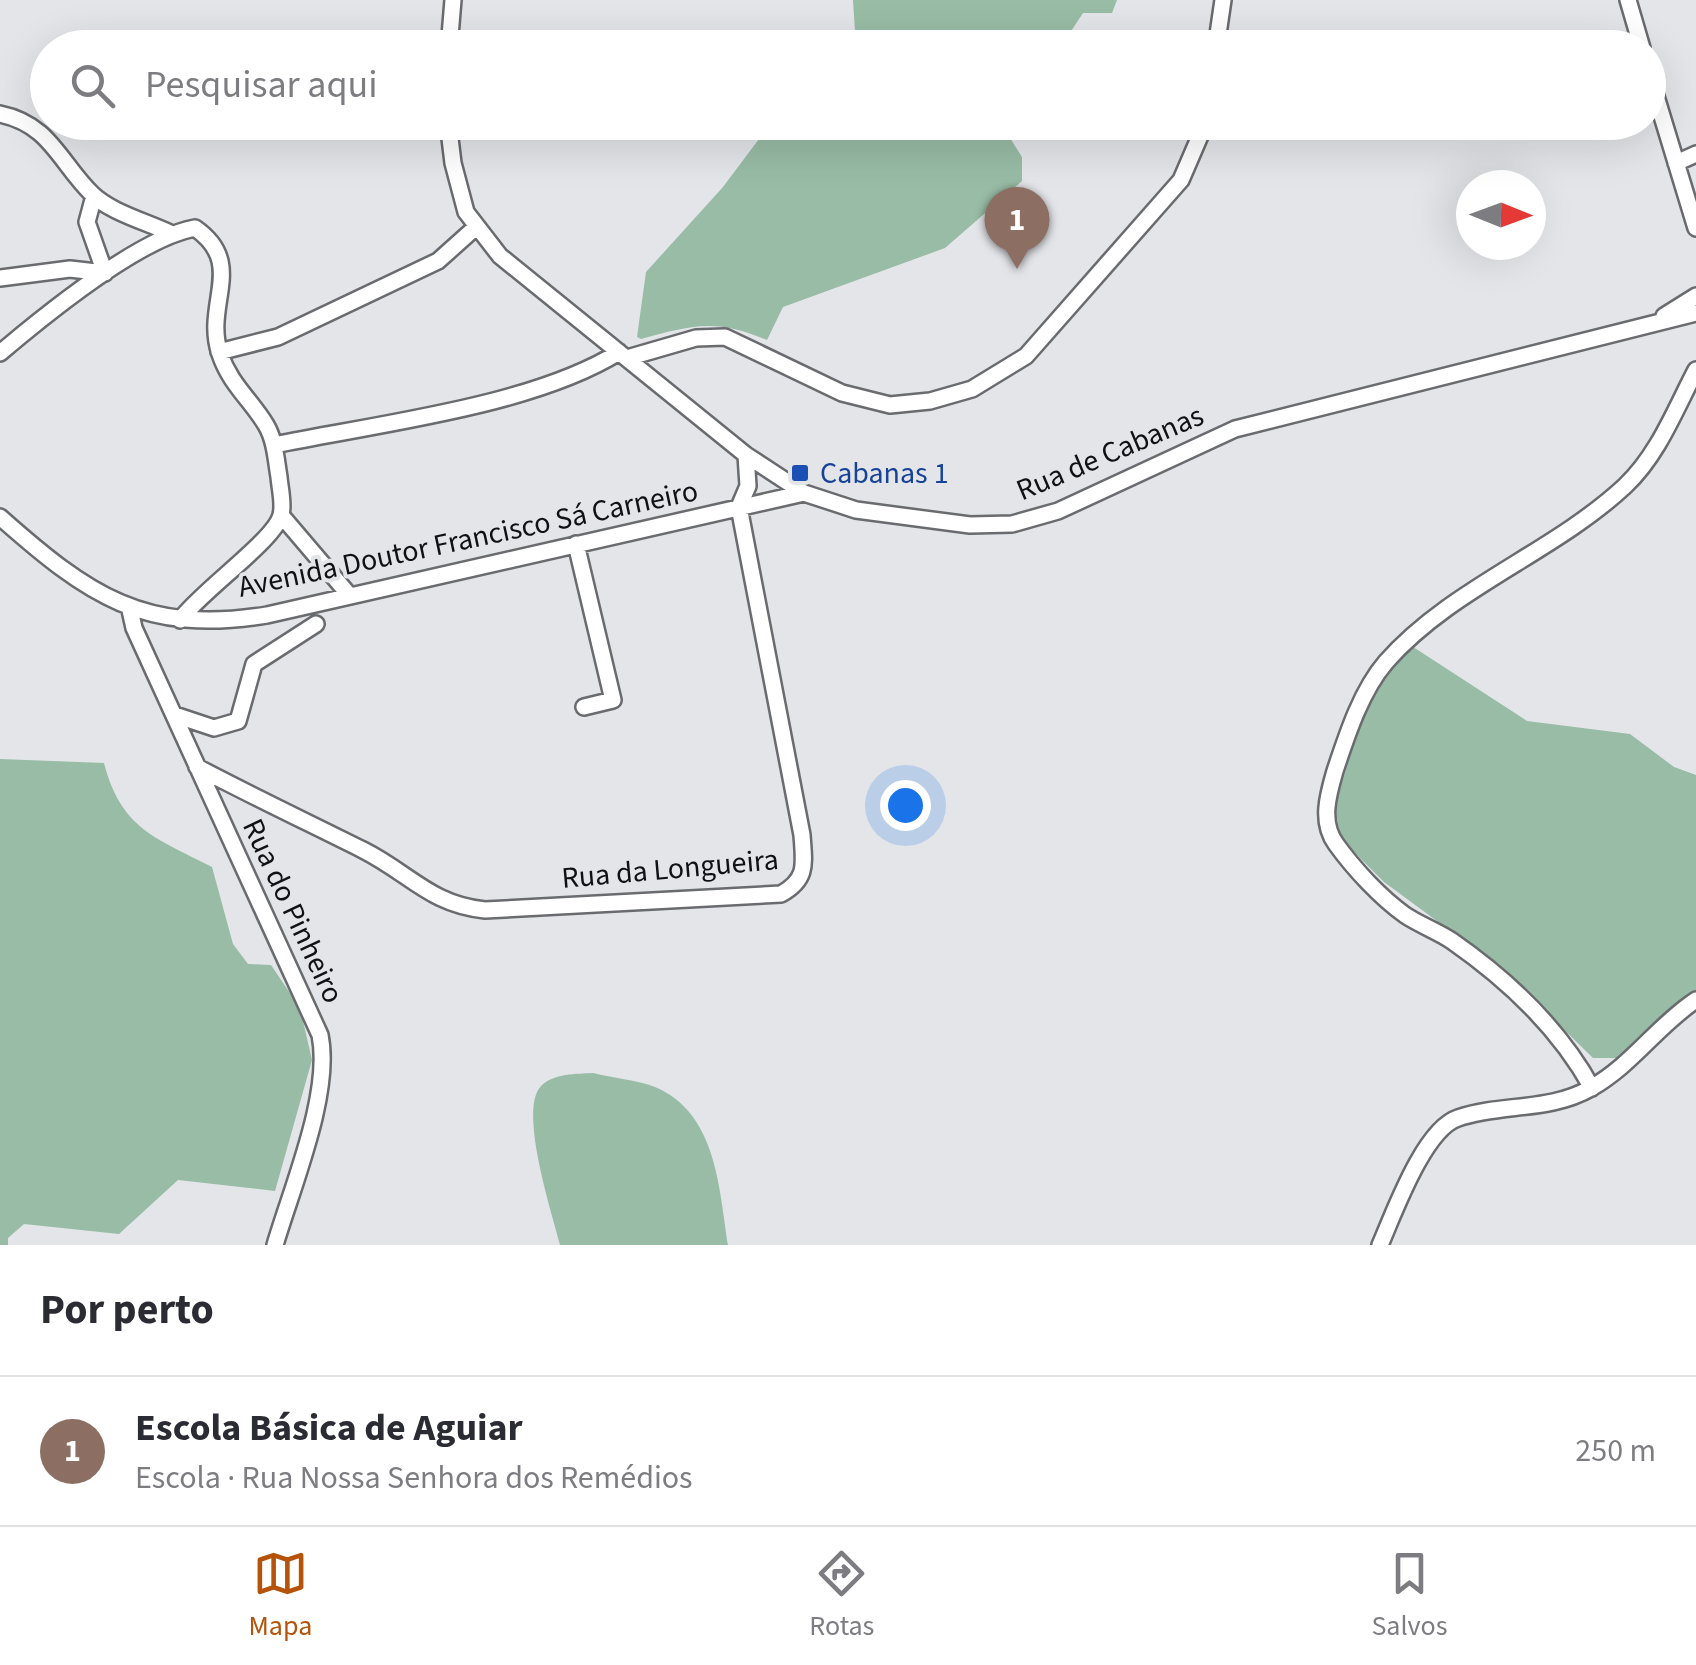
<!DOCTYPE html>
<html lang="pt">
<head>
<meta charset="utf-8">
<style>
	:root { --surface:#fff; --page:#f7f7f7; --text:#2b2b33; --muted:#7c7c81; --line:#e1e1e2; --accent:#b45309 }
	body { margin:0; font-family:"Source Sans 3",sans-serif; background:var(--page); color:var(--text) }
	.compass { position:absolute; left:1456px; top:170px; width:90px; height:90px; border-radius:50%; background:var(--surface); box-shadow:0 10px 40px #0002; rotate:91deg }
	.you { position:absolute; left:905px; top:805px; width:35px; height:35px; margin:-25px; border:8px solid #fff; border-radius:50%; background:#1a73e8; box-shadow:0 0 0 15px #1a73e833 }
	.badge { display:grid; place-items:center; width:65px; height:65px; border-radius:50%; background:var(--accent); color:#fff; font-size:32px; font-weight:700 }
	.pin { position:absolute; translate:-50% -82px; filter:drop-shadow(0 2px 5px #0008) }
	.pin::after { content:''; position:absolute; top:52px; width:35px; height:30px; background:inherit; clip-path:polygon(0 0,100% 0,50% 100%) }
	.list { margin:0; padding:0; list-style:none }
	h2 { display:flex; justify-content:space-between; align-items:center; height:130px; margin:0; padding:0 40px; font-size:42px }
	h2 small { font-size:32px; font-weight:400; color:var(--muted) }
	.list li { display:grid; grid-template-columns:65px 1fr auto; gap:30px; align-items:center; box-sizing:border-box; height:150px; padding:0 40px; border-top:2px solid var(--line) }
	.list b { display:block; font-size:38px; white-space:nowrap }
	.list p { margin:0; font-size:32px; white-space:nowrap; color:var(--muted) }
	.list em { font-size:32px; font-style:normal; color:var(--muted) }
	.icon { flex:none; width:55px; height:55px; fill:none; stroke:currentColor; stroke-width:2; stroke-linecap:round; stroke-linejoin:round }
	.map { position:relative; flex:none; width:1696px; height:1245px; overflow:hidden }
	.search { position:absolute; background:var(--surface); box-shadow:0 10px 40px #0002; left:30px; right:30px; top:30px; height:110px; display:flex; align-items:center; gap:25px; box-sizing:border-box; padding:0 35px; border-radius:55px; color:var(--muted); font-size:38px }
	.sheet { height:280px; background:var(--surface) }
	nav { display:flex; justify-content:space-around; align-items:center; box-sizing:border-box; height:140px; border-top:2px solid var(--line); background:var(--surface); font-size:28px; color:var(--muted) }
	nav a { display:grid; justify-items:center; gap:5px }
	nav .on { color:var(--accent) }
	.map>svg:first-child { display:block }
	.forest { fill:#98bca5 }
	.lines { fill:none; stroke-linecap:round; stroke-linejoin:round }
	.minor-casing { stroke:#6a6b6f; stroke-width:20 }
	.minor { stroke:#fff; stroke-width:15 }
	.transit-dot { fill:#1a4fb4; stroke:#e3e5e9; stroke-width:4 }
	.labels { text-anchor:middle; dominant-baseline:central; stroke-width:8; stroke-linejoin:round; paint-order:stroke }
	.street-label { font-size:30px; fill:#101112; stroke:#e3e5e9 }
	.transit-label { font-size:30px; fill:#164399; stroke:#e3e5e9; text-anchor:start }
</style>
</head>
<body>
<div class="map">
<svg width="1696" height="1245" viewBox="0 0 1696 1245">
	<rect width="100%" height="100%" fill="#e3e5e9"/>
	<path class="forest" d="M853,0h264l-5,13h-29l-23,35 -204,-1z
		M771,123h239l-5,7 17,27v24l-77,67 -162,59 -16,33c-51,-22 -75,-15 -126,-1l-4,-2 9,-65 77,-85z
		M1407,643l120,78 103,13 44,33 22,8v221l-34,22 -39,40h-30l-91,-89 -118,-87 -44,-44 -5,-33 21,-68 31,-81z
		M0,759l104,4c17,66 52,75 108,104l21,77 15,20 23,1 29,43 12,52 -37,131 -97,-11 -59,54 -95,-10 -16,14v7h-8z
		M593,1073c19,5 44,7 62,14 62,26 64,102 73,158h-168c-8,-32 -42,-135 -19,-159 13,-13 35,-12 52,-13z"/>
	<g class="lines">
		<g class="minor-casing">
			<path id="minor" d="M1628,0l14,48
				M449,48l4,-48
				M1216,48l7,-48
				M1648,70l48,158
				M0,114c50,10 60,49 92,80 18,18 55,28 78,39
				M448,122l5,41 13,49 34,44 246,199 58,38 52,17 114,15 42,-1 46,-13 177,-82 461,-116
				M1676,163l20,-9
				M94,196l-7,26 18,51
				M0,278l70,-9 35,4
				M1664,316l32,-20
				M219,352l59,-15 160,-76 38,-34
				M0,353c45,-38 140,-115 195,-125 52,36 8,76 25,126 10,30 31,46 46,71 9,15 10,34 13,52 1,12 5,27 2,38 -6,25 -80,76 -101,105
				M627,358l69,-20 29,-1 117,56 48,12 40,-4 42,-12 54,-33 155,-176 25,-58
				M274,445c102,-21 259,-39 345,-93
				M281,515l69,81
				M0,517c88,78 144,118 267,98l537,-122
				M576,544l37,156 -29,7
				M130,610l4,18 186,407c12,58 -28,152 -45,210
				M175,715l39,13 24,-7 16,-57 62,-40
				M197,767c55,29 110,55 166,83 46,23 68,55 122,60l296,-16c27,-15 23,-30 21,-59l-63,-328 9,-21 -2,-31
				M1592,1088c-33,-60 -84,-108 -140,-147 -15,-10 -32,-16 -47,-26 -25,-18 -51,-46 -69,-71 -16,-22 -8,-49 -1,-73 12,-36 26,-80 51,-109 65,-74 167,-109 239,-176 33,-31 50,-76 71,-116
				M1380,1245c14,-32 44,-116 78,-127 44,-15 91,-6 133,-30 41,-23 67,-63 105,-88"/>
		</g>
		<use href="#minor" class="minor"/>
	</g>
	<rect class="transit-dot" x="790" y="463" width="20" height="20" rx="5"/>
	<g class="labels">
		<g class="street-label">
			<text transform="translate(1110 453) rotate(-23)">Rua de Cabanas</text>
			<text transform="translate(468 539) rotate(-12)">Avenida Doutor Francisco Sá Carneiro</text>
			<text transform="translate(670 869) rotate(-5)">Rua da Longueira</text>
			<text transform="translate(293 911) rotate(65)">Rua do Pinheiro</text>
		</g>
		<g class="transit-label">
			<text x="820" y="473">Cabanas 1</text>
		</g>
	</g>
</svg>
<svg class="compass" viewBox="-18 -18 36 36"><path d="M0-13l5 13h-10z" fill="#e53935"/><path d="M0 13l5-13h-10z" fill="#7c7c81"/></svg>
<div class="you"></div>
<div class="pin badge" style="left:1017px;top:269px;background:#8d6e63">1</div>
<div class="search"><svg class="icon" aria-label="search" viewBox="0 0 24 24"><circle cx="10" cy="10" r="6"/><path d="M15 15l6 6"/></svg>Pesquisar aqui</div>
</div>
<section class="sheet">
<h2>Por perto<small></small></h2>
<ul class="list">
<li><span class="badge" style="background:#8d6e63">1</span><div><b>Escola Básica de Aguiar</b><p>Escola · Rua Nossa Senhora dos Remédios</p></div><em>250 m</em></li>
</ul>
</section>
<nav>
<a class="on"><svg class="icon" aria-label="map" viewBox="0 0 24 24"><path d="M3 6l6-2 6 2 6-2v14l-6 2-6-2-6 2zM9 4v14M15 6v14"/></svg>Mapa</a>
<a><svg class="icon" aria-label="directions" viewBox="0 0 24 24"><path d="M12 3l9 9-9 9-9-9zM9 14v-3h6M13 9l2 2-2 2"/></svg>Rotas</a>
<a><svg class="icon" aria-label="saved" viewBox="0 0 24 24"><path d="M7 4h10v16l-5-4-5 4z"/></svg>Salvos</a>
</nav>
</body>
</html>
